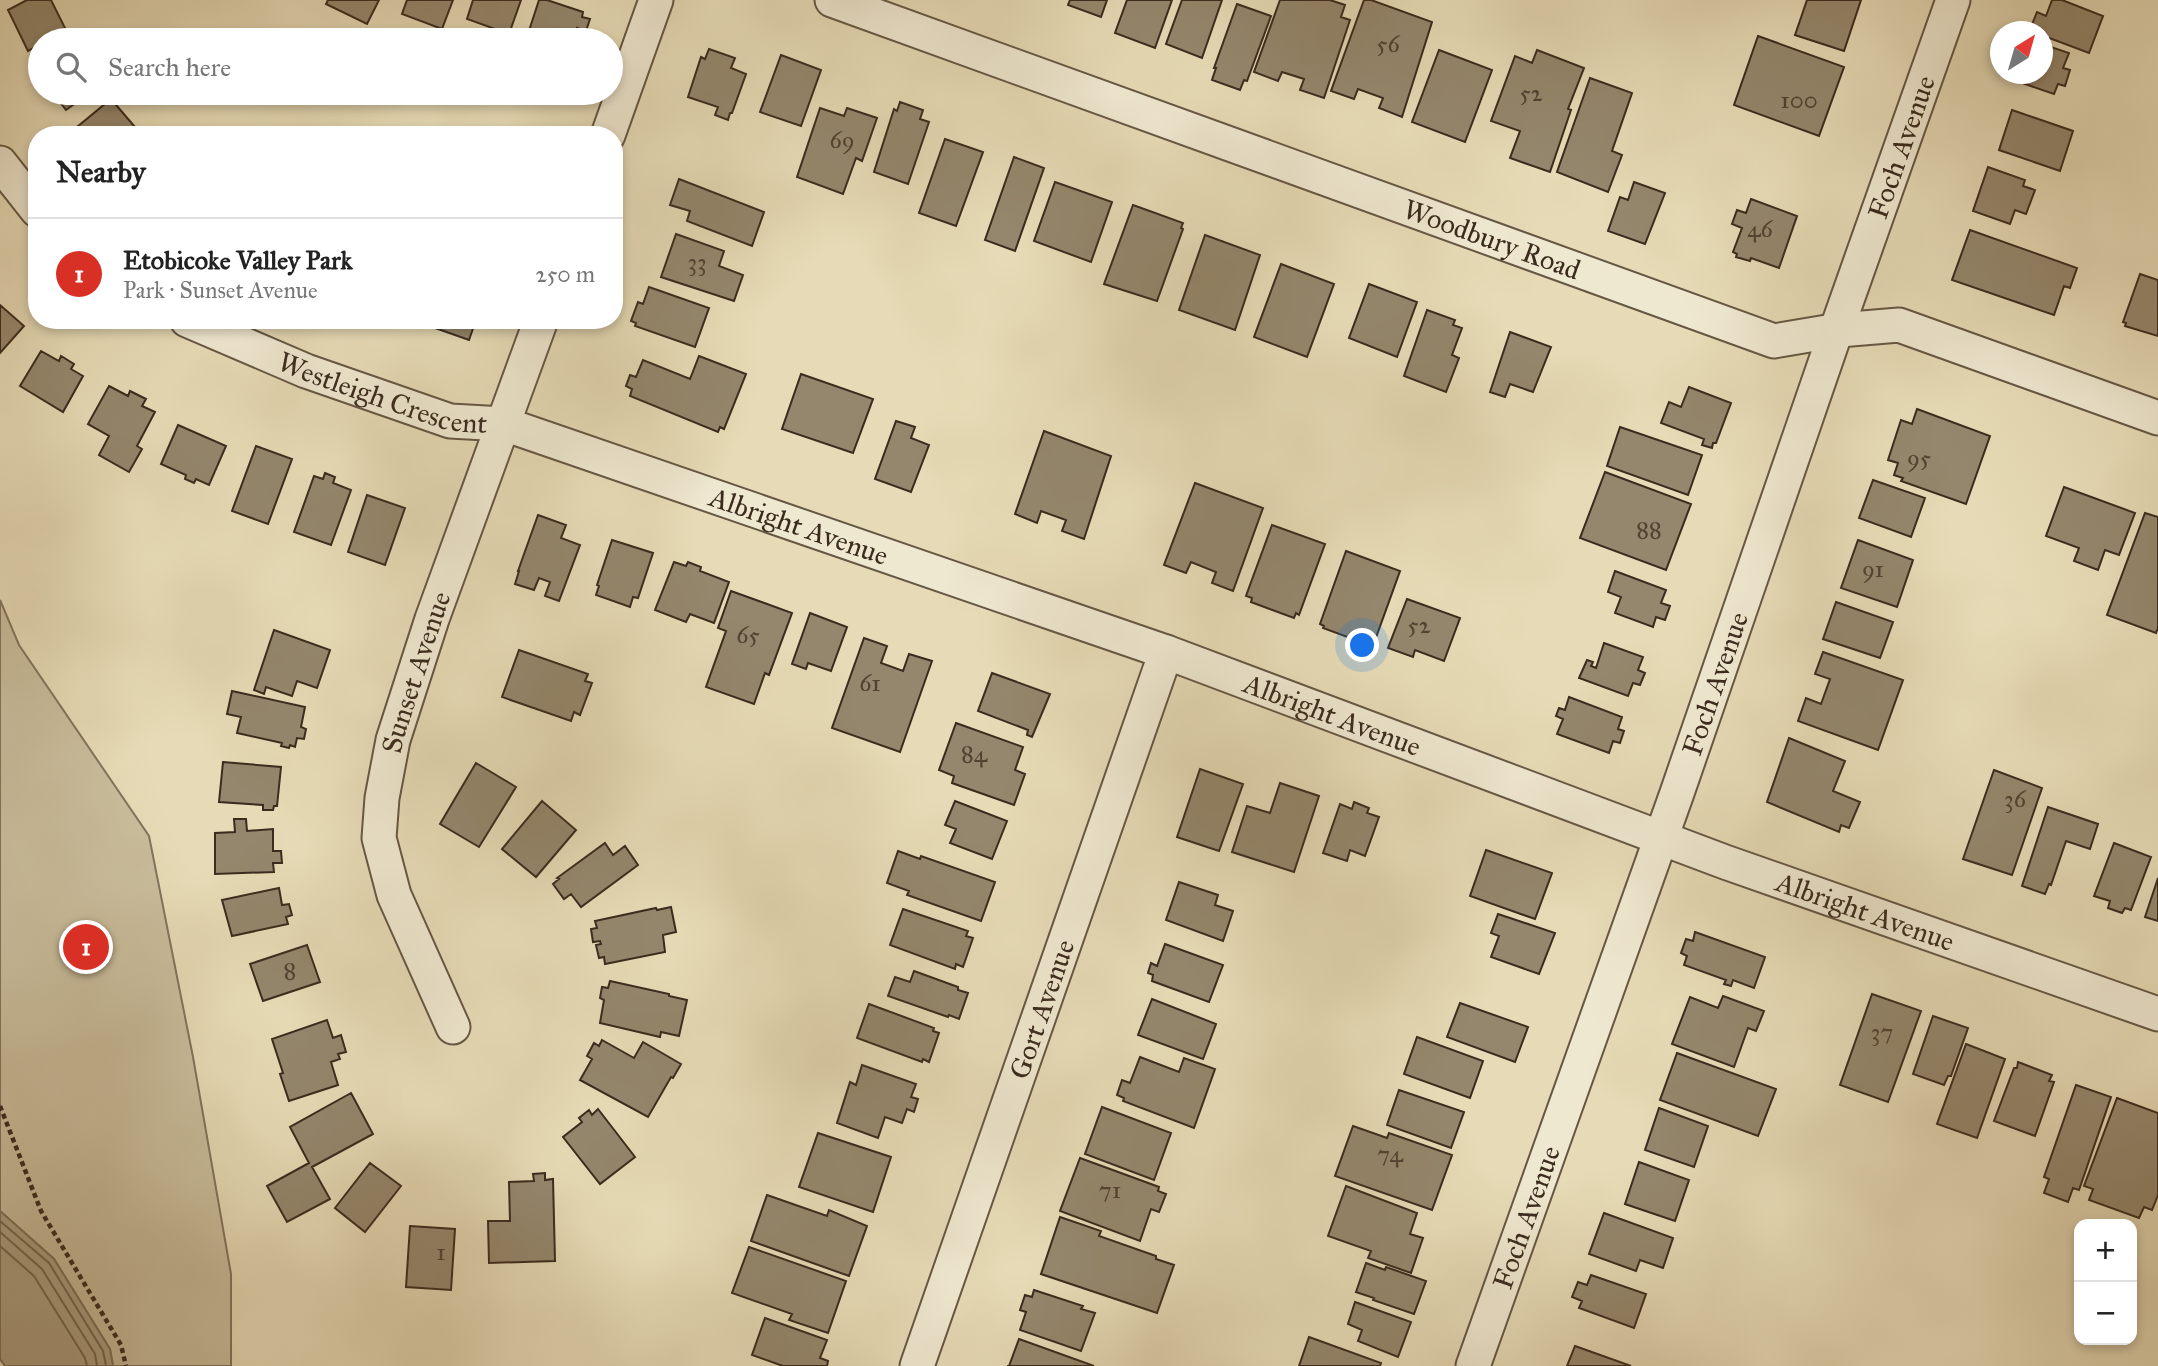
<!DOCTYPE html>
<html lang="en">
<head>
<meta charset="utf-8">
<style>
	:root { --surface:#fff; --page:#f2f2f2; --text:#222; --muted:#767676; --line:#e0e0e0; --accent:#d93025 }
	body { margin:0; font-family:"IM FELL Great Primer",serif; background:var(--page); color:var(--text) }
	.controls { position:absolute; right:21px; bottom:21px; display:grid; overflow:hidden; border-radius:14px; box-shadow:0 4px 10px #0003 }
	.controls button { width:63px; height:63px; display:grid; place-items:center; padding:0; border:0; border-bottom:2px solid var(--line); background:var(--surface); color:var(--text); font:35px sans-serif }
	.compass { position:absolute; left:1990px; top:21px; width:63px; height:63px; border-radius:50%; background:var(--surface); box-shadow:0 4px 10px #0003; rotate:37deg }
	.you { position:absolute; left:1363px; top:646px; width:24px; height:24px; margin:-18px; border:5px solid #fff; border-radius:50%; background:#1a73e8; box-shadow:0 0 0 10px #1a73e833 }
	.badge { display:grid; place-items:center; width:46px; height:46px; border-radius:50%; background:var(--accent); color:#fff; font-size:23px; font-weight:700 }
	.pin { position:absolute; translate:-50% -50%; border:4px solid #fff; box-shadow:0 2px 7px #0006 }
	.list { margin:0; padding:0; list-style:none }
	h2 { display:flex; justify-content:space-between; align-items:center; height:91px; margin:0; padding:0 28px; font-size:30px }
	h2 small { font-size:23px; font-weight:400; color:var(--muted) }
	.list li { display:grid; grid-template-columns:46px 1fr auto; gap:21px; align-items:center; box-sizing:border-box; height:112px; padding:0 28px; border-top:2px solid var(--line) }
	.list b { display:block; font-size:26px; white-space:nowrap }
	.list p { margin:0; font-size:23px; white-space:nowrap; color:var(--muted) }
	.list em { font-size:23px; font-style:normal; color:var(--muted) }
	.icon { flex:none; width:38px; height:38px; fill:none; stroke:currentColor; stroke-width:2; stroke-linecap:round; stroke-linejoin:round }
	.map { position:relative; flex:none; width:2158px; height:1366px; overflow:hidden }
	.search { position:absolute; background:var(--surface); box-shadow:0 4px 10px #0003; left:28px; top:28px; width:595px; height:77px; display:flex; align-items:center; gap:18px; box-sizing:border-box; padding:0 24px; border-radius:38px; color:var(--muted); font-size:26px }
	.panel { position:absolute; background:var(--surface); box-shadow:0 4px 10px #0003; left:28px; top:126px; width:595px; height:203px; border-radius:28px }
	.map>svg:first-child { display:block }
	.green { fill:#c9bd9c; stroke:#82745d; stroke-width:2 }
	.water { fill:#ac9f82; stroke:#7f715a; stroke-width:2 }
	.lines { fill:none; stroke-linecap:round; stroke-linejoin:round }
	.shore { stroke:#746550; stroke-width:2 }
	.building { fill:#94876d; stroke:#3b2b1e; stroke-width:2 }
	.street-casing { stroke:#665744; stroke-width:37 }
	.path { stroke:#3b2b1e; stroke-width:4.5; stroke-dasharray:5 3.5; stroke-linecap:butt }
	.street { stroke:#efe8d0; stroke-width:33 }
	.labels { text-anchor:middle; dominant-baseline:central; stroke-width:6; stroke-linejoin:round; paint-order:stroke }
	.number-label { font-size:24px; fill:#514232 }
	.street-label { font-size:28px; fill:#3b2b1e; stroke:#efe8d0 }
</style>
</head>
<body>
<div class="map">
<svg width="2158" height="1366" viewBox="0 0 2158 1366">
	<rect width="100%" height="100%" fill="#e6dbb6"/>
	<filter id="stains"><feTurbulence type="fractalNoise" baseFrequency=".00286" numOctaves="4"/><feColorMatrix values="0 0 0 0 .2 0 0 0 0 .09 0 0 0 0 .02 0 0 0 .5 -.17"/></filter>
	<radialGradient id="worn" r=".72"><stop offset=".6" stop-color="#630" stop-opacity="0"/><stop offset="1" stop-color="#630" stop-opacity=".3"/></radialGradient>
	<path class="green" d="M0,600l19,45 130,191 44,221 38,217v92h-118l-3,-17 -56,-90 -54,-48z"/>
	<path class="water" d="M0,1211l54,48 56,90 3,17h-108l-5,-7z"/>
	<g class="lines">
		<path class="shore" d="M0,1221l49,42 54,88 3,15
			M0,1232l42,37 53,85 2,12
			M0,1246l34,30 51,82 2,8"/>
	</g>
	<path class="building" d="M27,0h24l15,30 -19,10h-7v4l-12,7 -20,-41z
		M328,0h51l-12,24 -41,-20z
		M407,0h46l-11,29 -40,-15z
		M473,0h48l-12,34 -42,-15z
		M539,0h8l36,12 -1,5 8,2 -4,12 -9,-3v2l3,2 -3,8h-51z
		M1070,0h37l-6,17 -33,-12z
		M1127,0h45l-17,48 -40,-15z
		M1182,0h40l-20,58 -36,-14z
		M1280,0h50l15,5 -4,12 9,3 -26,78 -24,-8 4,-11 -22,-7 -4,9 -24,-9z
		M1364,0h7l61,22 -30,95 -23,-9 4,-10 -25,-9 -4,10 -23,-8z
		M1807,0h54l-17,51 -49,-16z
		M2052,0h10l41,16 -14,37 -45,-17 -2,3v-7h-13l8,-20 9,4z
		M1237,4l34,12 -24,65 -3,-1 -4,10 -28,-10 4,-12h-2z
		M1758,36l86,31 -25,69 -85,-31z
		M2042,44l27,9 -6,15 7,2 -5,16 -7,-2 -4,10 -32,-11 4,-9h16z
		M709,49l26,9 -4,10 15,6 -14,39h-2l-2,7 -13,-5 3,-8 -30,-10 13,-40 4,2z
		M1439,50l53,20 -27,72 -53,-20z
		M1537,50l47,18 -16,41 3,1 -21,62 -40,-14 10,-27 -29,-10 24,-65 17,7z
		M781,55l40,15 -20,56 -41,-14z
		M1590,78l42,15 -20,58 10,4 -14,37 -51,-20z
		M53,93h37l-24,17z
		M111,99l30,35 -60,1 1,-1 -5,-7z
		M900,102l23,8 -3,9 9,3 -21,62 -34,-12 20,-63 3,2z
		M820,108l24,8 3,-8 30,10 -15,43 -6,-3 -13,36 -46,-17z
		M2012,110l61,21 -13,40 -61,-21z
		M945,139l38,13 -27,74 -37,-13z
		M1014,157l30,11 -29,83 -30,-11z
		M1988,167l37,13 -2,6 12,4 -9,24 -11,-4 -5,14 -37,-13z
		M679,179l85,33 -12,34 -65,-25 3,-10 -20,-6z
		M1055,182l57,20 -21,60 -57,-21z
		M1634,182l31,11 -20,51 -37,-13 12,-34 8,3z
		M1751,199l46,17 -18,52 -28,-10 -1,3 -14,-4 1,-3 -4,-2 9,-24 -10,-4 5,-14 9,3z
		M1133,205l50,18 -2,5 2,1 -26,72 -53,-17z
		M1970,230l107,38 -7,20 -6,-2 -10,29 -102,-35z
		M676,234l48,17 -5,15 24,9 -9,26 -73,-24z
		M1205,235l55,20 -25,75 -56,-20z
		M1281,264l53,20 -27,73 -53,-20z
		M2140,274l18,6v56l-33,-10 1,-3 -3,-1z
		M1369,284l48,18 -20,55 -48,-19z
		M649,287l60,21 -14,39 -60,-21 1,-3 -5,-2 7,-19 5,2z
		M0,305l24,21 -24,27z
		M1427,310l28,10 -2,5 9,3 -10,27 7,3 -13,34 -42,-16z
		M425,320h51l-7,20 -45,-16z
		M1510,332l41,15 -18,45 -23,-8 -5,13 -15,-5z
		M41,351l18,10 2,-5 13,8 -3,5 12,7 -20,36 -43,-26z
		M699,356l47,18 -22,55 -4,-2 -2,5 -88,-36 2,-7 -6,-3 4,-11 6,2 7,-17 47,19z
		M801,374l72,25 -20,54 -71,-24z
		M109,386l19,10 2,-5 16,8 -4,7 13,6 -18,34 5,3 -13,23 -30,-17 10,-19 -21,-12z
		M1689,387l42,16 -15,40h-3l-1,5 -10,-3 2,-6 -43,-16 8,-21 12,5z
		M1917,409l73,27 -24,68 -65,-23 2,-3 -9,-3 4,-12 -10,-3 13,-40 11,4z
		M896,421l19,6 -4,11 18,7 -18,47 -36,-13z
		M178,425l48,21 -17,39 -13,-6 -2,4 -9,-4 1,-4 -25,-11z
		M1620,427l82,28 -14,40 -81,-29z
		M1044,431l67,25 -27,83 -22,-8 4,-11 -25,-9 -4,12 -22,-9z
		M256,446l36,13 -24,65 -36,-13z
		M1605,472l86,32 -25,66 -86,-32z
		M325,473l10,4 -2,6 18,7 -20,55 -37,-13 20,-56 9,3z
		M1873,480l52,18 -14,39 -52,-19z
		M1195,483l68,25 -30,83 -21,-8 4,-11 -25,-10 -5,11 -22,-8z
		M2064,487l71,26 -16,42 -14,-5 -7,20 -24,-9 5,-13 -33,-12z
		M367,495l38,13 -20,57 -37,-13z
		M2145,513l13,4v111l-2,5 -49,-18z
		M538,515l28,10 -5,13 19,7 -21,56 -14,-5 5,-14 -11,-4 -5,12 -19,-6 4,-13h-1z
		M1272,525l53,19 -26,71 -3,-2 -2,5 -43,-16 1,-4 -6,-2z
		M612,540l41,13 -15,45 -5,-1 -3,10 -34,-12 3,-9 -2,-1z
		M1858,540l55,20 -16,47 -56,-19z
		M1346,551l54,20 -26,72 -4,-2 -1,4 -46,-17 1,-2 -4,-2z
		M674,562l12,4 2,-4 13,5 -1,4 29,11 -15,41 -24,-9 -4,8 -31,-12z
		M1615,571l51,19 -5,13 9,3 -5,14 -9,-3 -3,10 -38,-14 6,-16 -13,-5z
		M731,591l61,22 -23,62 -4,-2 -11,31 -48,-17 20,-56 -8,-3z
		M1407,599l53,19 -16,43 -29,-11 -2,7 -25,-9z
		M1836,602l57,20 -13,36 -57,-19z
		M810,613l37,14 -16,44 -23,-8 -2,6 -14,-5z
		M274,630l56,20 -13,38 -20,-7 -5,15 -26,-9 -2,7 -10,-4z
		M864,638l23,8 -6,17 22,8 6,-17 23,7 -32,91 -68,-24z
		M1604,643l39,14 -5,13 7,3 -5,12 -7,-2 -5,13 -49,-18 8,-18 6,2 -2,4 5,2z
		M519,650l69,24 -3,7 7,2 -12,32 -6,-3 -3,9 -69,-24z
		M1823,652l80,28 -25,70 -80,-29 8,-23 15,6 9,-25 -15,-5z
		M992,673l58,21 -18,43 -5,-2 1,-5 -50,-19z
		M232,691l73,16 -4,20 5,2 -2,10 -7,-1 -2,9 -5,-2 -1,3 -8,-2 1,-3 -45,-10 4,-16 -14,-3z
		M1569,697l53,20 -4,12 6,2 -4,12 -7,-2 -4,12 -52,-19 6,-15 -7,-3 3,-8 6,2z
		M956,723l67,24 -8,23 10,4 -11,31 -62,-22 2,-7 -15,-6z
		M1789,738l56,23 -12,30 27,11 -11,26 -8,-3 -2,7 -72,-30z
		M223,762l58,5 -4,39h-3l-1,4h-10v-5l-44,-3z
		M476,763l40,24 -37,60 -39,-23z
		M1200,769l43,15 -24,67 -42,-14z
		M1994,770l48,18 -30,87 -49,-16z
		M1280,783l39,13 -25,76 -62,-20 15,-46 23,7z
		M542,801l34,29 -40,47 -34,-28z
		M955,801l52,20 -15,38 -42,-16 6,-14 -11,-4z
		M1354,802l15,6 -2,5 12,4 -14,39 -15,-6 -3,11 -24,-8 17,-49 12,5z
		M2048,807l50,17 -8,25 -24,-8 -15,44 -2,-1 -4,10 -23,-8z
		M234,819h12l1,12 26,-2v22h8l1,12h-9l1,9 -59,2v-41l20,-1z
		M605,843l8,12 12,-9 13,19 -57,42 -10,-13 -7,5 -11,-15 6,-5 -2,-1z
		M2114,843l37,14 -20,53 -6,-2 -3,5 -14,-5 2,-7 -16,-5z
		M1486,850l66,23 -17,46 -65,-23z
		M898,851l22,8 1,-3 74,26 -14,39 -74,-26 2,-4 -22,-8z
		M2158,878v43l-13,-4z
		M1179,882l39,13 -3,10 18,6 -10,30 -57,-21z
		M279,888l3,17 7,-1 3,11 -6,2 2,7 -56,12 -10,-36z
		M671,907l5,25 -13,3 2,17 -60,12 -1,-7 -5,1 -3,-13 5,-1 -1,-3 -7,1 -2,-13 6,-1 -2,-7 61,-13 1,2z
		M903,909l65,22 -2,5 7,2 -10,29 -7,-3 -1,5 -65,-24z
		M1498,914l57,19 -16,41 -48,-17 8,-21 -8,-3z
		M1695,932l70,25 -11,31 -21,-8 -2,6 -7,-2 2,-4 -42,-15 3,-9 -6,-3 5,-14 7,2z
		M1165,944l58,21 -14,37 -57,-21 1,-6 -5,-2 3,-10 6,3z
		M307,945l13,37 -57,19 -13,-37z
		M914,971l44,16v3l10,3 -9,26 -10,-4 -1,2 -60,-21 7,-19 15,5z
		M610,981l59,13v2l18,4 -8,36 -18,-4 -1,5 -60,-14 4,-23 -4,-2 2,-11 6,1z
		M1872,994l49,17 -33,91 -48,-17z
		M1723,996l41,15 -8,20 -8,-3 -14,39 -62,-23 18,-47 28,11z
		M1152,999l64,25 -13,35 -65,-24z
		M1460,1003l68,24 -13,35 -68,-25z
		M869,1004l65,24 -1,3 6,2 -10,29 -6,-3 -1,3 -65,-24z
		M1933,1016l35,12 -17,48h-3l-4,9 -31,-11z
		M327,1020l6,18 8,-3 5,17 -8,2 2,5 -9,3 7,23 -49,16 -9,-27 3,-1 -11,-34z
		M1417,1037l66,24 -13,37 -66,-24z
		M602,1040l32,18 9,-16 38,22 -8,14 -2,-1 -23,40 -68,-37 12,-21 -5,-3 7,-13 5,3z
		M1966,1044l39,15 -28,79 -40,-14z
		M1677,1053l99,36 -18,47 -98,-36z
		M1140,1057l39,15 5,-14 31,11 -21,59 -71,-27 1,-3 -7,-3 5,-15 8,3z
		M2018,1062l34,13 -3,6 5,1 -19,54 -41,-15 20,-53h3z
		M862,1065l54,19 -5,13 7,2 -4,13 -7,-3 -5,14 -17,-6 -7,21 -41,-15 13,-41 6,3z
		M2076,1085l35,12 -32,93 -6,-2 -5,14 -24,-9 5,-14 -5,-2z
		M1399,1090l65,22 -13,36 -64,-23z
		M351,1093l22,41 -61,33 18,32 -43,23 -20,-36 42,-23 -19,-36z
		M2117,1098l41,15v82l-6,15 -8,-3 -5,11 -50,-18 4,-11 -9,-3z
		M1102,1107l69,26 -17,47 -69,-26z
		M1659,1108l49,18 -14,41 -49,-17z
		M598,1109l37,48 -35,27 -37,-47 19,-15 -3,-4 10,-8 3,5z
		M1353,1126l34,12 2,-5 63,22 -20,55 -97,-34z
		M818,1133l73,24 -18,55 -74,-25z
		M1080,1158l79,29 -1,4 8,3 -7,18 -8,-3 -11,32 -80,-30z
		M1639,1162l50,18 -14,41 -50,-17z
		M370,1163l31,23 -36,46 -30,-24z
		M545,1173v7l8,-1 2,82 -66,2 -1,-42h22l-1,-39 25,-1 -1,-7z
		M1346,1186l71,27 -7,21 13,4 -12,35 -43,-15 3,-7 -43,-15z
		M767,1195l60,21 2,-6 38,16 -18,50 -98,-35z
		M1604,1213l69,25 -10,30 -23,-8 -4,11 -47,-17z
		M1060,1217l41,14 -2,5 57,20v3l18,6 -17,48 -116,-39z
		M410,1226l45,3 -4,61 -45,-3z
		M749,1247l97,34 -18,52 -39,-13 3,-6 -60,-21z
		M1366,1263l19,7 1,-3 40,14 -12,33 -41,-14 1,-2 -18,-6z
		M1591,1275l55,19 -12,34 -55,-20 3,-7 -10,-4 6,-15 9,3z
		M1034,1290l49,16 -2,3 14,4 -14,38 -61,-21 6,-18 -6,-2 5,-15 7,2z
		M1355,1302l56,20 -13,35 -40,-16 4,-11 -14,-6z
		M765,1318l62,22 -7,18 8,3 -1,5h-44l-31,-11z
		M1309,1337l72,26 -1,3h-81z
		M1019,1339l75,27h-87h2z
		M1575,1346l56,20h-64z"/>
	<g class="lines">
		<g class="street-casing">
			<g id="street">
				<path id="s1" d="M832,0l942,341 65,-11 60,-5 259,93"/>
				<path d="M608,135l48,-135"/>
				<path d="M0,163l37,47"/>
				<path id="s2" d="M187,320l119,51 144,50 54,3 662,228 559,210 433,152"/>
				<path id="s3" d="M453,1027l-59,-132 -15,-57 3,-40 11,-58 39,-121 109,-299"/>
				<path id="s4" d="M917,1366l249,-714"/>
				<path id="s5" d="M1473,1366l204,-573 159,-462 117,-331"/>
			</g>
		</g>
		<path class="path" d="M0,1106l41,105 80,134 5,21"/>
		<use href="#street" class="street"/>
	</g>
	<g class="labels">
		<g class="number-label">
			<text x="1388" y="44">56</text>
			<text x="1531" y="93">52</text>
			<text x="1799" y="100">100</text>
			<text x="842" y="140">69</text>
			<text x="1760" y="229">46</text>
			<text x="697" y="262">33</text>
			<text x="1919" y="458">95</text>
			<text x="1649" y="530">88</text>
			<text x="1873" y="569">91</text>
			<text x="1419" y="625">52</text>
			<text x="748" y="635">65</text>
			<text x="870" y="683">61</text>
			<text x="974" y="754">84</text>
			<text x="2015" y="799">36</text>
			<text x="290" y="971">8</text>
			<text x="1882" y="1032">37</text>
			<text x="1390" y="1154">74</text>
			<text x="1110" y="1190">71</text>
			<text x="441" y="1252">1</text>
		</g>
		<g class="street-label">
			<text stroke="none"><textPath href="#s5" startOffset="1292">Foch Avenue</textPath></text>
			<text stroke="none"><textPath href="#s1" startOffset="702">Woodbury Road</textPath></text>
			<text stroke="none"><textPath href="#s2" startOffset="210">Westleigh Crescent</textPath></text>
			<text stroke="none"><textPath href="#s2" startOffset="648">Albright Avenue</textPath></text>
			<text stroke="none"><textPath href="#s3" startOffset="374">Sunset Avenue</textPath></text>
			<text stroke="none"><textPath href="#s5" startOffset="724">Foch Avenue</textPath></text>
			<text stroke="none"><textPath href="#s2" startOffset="1214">Albright Avenue</textPath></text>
			<text stroke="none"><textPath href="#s2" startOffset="1782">Albright Avenue</textPath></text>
			<text stroke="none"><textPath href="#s4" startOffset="378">Gort Avenue</textPath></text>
			<text stroke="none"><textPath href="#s5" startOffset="158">Foch Avenue</textPath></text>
		</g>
	</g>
	<rect width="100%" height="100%" filter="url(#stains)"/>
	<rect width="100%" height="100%" fill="url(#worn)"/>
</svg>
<div class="controls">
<button>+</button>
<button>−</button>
</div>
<svg class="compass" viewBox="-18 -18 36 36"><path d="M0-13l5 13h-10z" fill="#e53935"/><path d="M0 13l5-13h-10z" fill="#767676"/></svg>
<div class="you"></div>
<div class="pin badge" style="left:86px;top:947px">1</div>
<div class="search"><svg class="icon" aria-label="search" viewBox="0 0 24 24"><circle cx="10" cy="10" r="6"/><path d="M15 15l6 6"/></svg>Search here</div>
<section class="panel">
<h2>Nearby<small></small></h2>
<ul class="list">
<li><span class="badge">1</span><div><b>Etobicoke Valley Park</b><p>Park · Sunset Avenue</p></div><em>250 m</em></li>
</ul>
</section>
</div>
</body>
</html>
